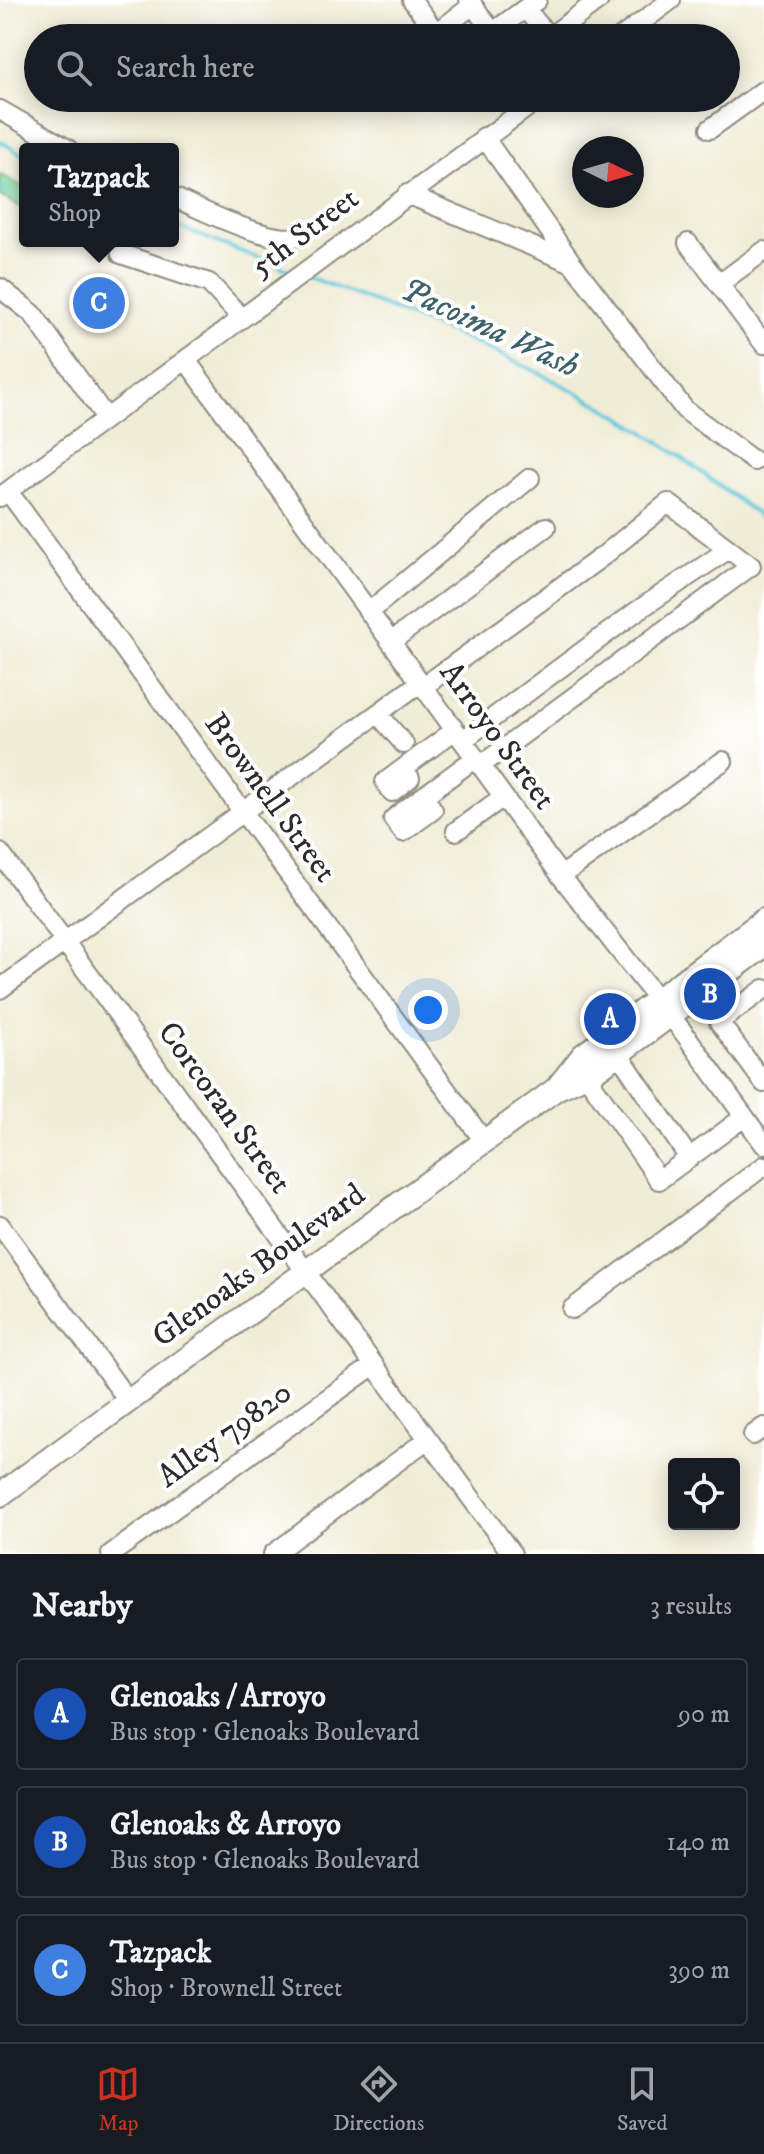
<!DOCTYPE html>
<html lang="en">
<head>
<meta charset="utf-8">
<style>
	:root { --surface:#171b24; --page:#242831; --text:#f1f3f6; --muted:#9ea1a6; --line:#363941; --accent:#c8321e }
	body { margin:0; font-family:"IM FELL DW Pica",serif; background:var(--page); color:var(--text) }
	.controls { position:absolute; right:24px; bottom:24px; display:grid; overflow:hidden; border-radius:8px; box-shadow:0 4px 20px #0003 }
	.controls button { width:72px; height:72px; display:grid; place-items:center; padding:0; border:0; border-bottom:2px solid var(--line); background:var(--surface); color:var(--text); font:40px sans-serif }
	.compass { position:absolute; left:572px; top:136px; width:72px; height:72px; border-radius:50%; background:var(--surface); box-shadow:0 4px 20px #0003; rotate:95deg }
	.you { position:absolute; left:428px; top:1010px; width:28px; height:28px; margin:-20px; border:6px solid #fff; border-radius:50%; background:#1a73e8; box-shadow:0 0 0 12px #1a73e833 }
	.badge { display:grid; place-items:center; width:52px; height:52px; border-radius:50%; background:var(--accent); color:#fff; font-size:26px; font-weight:700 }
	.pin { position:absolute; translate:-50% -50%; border:4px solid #fff; box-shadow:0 2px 8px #0006 }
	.popup { position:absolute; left:19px; top:143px; width:160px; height:104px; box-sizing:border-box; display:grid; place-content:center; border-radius:8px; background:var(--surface); filter:drop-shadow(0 2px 6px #0005); font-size:26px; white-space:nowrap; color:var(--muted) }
	.popup b { font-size:30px; color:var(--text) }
	.popup::after { content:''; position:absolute; left:50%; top:100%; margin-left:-16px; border:16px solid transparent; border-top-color:var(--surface) }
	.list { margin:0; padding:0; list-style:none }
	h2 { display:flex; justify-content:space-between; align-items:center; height:104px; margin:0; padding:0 32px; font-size:34px }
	h2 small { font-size:26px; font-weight:400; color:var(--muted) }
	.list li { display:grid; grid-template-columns:52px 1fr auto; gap:24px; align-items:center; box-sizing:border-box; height:112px; margin:0 16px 16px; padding:0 16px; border:2px solid var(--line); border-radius:8px }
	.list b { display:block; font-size:30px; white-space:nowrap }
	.list p { margin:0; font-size:26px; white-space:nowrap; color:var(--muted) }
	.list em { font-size:26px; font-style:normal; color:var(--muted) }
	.icon { flex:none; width:44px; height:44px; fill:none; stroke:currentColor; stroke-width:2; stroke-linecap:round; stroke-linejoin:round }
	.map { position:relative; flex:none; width:764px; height:1554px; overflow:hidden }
	.search { position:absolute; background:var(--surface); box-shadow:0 4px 20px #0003; left:24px; right:24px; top:24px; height:88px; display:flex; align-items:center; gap:20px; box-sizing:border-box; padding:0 28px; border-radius:44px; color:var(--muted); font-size:30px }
	.sheet { height:488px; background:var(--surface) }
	nav { display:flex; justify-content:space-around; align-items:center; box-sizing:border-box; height:112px; border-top:2px solid var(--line); background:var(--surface); font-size:22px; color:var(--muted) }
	nav a { display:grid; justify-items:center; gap:4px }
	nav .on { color:var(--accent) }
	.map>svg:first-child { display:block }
	.green { fill:#7cd499; stroke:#548062; stroke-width:2 }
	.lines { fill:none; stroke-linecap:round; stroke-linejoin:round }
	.stream { stroke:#5fc7db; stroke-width:4 }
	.minor-casing { stroke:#8e8c80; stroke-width:22 }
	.major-casing { stroke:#8e8c80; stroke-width:26 }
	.minor { stroke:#fff; stroke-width:18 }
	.major { stroke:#fff; stroke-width:22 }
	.labels { text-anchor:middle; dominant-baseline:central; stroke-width:8; stroke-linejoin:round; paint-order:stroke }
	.street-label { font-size:32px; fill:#2b2b2b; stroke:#fff }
	.water-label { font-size:34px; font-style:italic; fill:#3d6269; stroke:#fff }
</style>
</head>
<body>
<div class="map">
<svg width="764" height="1554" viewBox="0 0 764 1554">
	<rect width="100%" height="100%" fill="#fff"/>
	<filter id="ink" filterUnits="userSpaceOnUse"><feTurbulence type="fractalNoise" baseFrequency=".0125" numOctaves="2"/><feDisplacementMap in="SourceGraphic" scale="16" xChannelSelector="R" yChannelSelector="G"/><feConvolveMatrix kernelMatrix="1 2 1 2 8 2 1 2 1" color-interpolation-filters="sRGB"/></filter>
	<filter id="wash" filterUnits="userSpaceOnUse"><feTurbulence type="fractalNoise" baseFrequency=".006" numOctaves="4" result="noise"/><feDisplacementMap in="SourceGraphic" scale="32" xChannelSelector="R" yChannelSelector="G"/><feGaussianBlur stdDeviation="1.8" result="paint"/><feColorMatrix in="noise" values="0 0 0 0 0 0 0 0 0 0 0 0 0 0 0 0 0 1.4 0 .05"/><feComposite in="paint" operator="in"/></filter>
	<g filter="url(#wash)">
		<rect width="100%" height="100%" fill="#f0ecd6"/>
		<path class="green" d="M0,174l25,14v21l-25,-13z"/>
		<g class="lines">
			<path class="stream" d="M0,141l25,15
				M0,187l8,5
				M173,225l121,47
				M306,276c101,38 203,77 297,131 57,32 109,73 161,113"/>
		</g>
	</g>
	<g filter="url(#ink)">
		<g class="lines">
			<g class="minor-casing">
				<path id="minor" d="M412,0l28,38
					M469,0l28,38
					M526,9l21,26 8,-2 44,-33
					M493,32l44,-32
					M436,33l37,-28
					M620,38l51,-38
					M0,110l68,39
					M710,129l54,-39
					M484,137l88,126
					M407,194l165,69 113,147 69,51
					M173,197c27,12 103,51 128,38
					M688,243l76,101
					M121,254l88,29 33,35
					M719,284l45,-33
					M0,288l33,26 73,104
					M186,360l375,516 126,161 77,107
					M8,491l476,650
					M0,497l540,-399
					M370,611l160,-133
					M392,641l154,-114
					M424,686l179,-130 65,-53 83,63 -271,200
					M379,715l25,29
					M463,740l174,-129 92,-62
					M403,769l7,9 -18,14 -7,-10 70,-52
					M424,796l9,14 -30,22 -10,-13c27,-21 55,-40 82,-61
					M456,831l47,-34
					M0,853l512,701
					M561,876l162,-115
					M0,989l421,-307
					M764,989l-45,33 45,61
					M586,1075l73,105 30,-22 -71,-105
					M689,1158l55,-41
					M0,1225l129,177
					M572,1309l192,-143
					M753,1435l11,-8
					M111,1554l263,-189
					M273,1554l155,-115"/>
			</g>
			<g class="major-casing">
				<path id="major" d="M559,1085l24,-30 181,-135
					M0,1495l556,-406 39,-18 169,-125"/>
			</g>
			<use href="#minor" class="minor"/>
			<use href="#major" class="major"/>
		</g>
	</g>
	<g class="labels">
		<g class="street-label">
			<text transform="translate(305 233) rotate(-37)">5th Street</text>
			<text transform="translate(497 736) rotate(54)">Arroyo Street</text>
			<text transform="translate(270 798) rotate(54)">Brownell Street</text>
			<text transform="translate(224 1108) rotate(54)">Corcoran Street</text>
			<text transform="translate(259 1266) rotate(-36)">Glenoaks Boulevard</text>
			<text transform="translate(225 1435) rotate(-36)">Alley 79820</text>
		</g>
		<g class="water-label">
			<text transform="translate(490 328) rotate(25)">Pacoima Wash</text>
		</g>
	</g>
</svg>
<div class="controls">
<button><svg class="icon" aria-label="locate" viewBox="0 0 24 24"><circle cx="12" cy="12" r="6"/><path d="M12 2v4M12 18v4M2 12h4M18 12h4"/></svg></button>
</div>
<svg class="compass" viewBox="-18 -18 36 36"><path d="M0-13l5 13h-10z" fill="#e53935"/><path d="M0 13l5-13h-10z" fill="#9ea1a6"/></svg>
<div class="you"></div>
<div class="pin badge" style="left:610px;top:1019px;background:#1a4fb4">A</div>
<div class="pin badge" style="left:710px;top:994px;background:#1a4fb4">B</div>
<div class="pin badge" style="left:99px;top:303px;background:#3f7fe0">C</div>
<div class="popup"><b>Tazpack</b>Shop</div>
<div class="search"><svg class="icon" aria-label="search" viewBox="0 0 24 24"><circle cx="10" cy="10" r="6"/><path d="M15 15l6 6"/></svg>Search here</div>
</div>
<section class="sheet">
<h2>Nearby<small>3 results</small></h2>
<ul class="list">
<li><span class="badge" style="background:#1a4fb4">A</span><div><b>Glenoaks / Arroyo</b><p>Bus stop · Glenoaks Boulevard</p></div><em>90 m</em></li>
<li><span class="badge" style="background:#1a4fb4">B</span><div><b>Glenoaks &amp; Arroyo</b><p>Bus stop · Glenoaks Boulevard</p></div><em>140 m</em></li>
<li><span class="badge" style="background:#3f7fe0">C</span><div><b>Tazpack</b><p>Shop · Brownell Street</p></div><em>390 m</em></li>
</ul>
</section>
<nav>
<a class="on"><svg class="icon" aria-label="map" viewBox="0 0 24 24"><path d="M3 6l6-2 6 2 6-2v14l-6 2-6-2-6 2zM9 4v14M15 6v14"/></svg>Map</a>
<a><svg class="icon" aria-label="directions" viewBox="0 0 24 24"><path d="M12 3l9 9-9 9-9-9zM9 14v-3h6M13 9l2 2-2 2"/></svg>Directions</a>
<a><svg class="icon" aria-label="saved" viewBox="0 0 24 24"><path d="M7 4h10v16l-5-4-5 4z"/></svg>Saved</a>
</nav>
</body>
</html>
